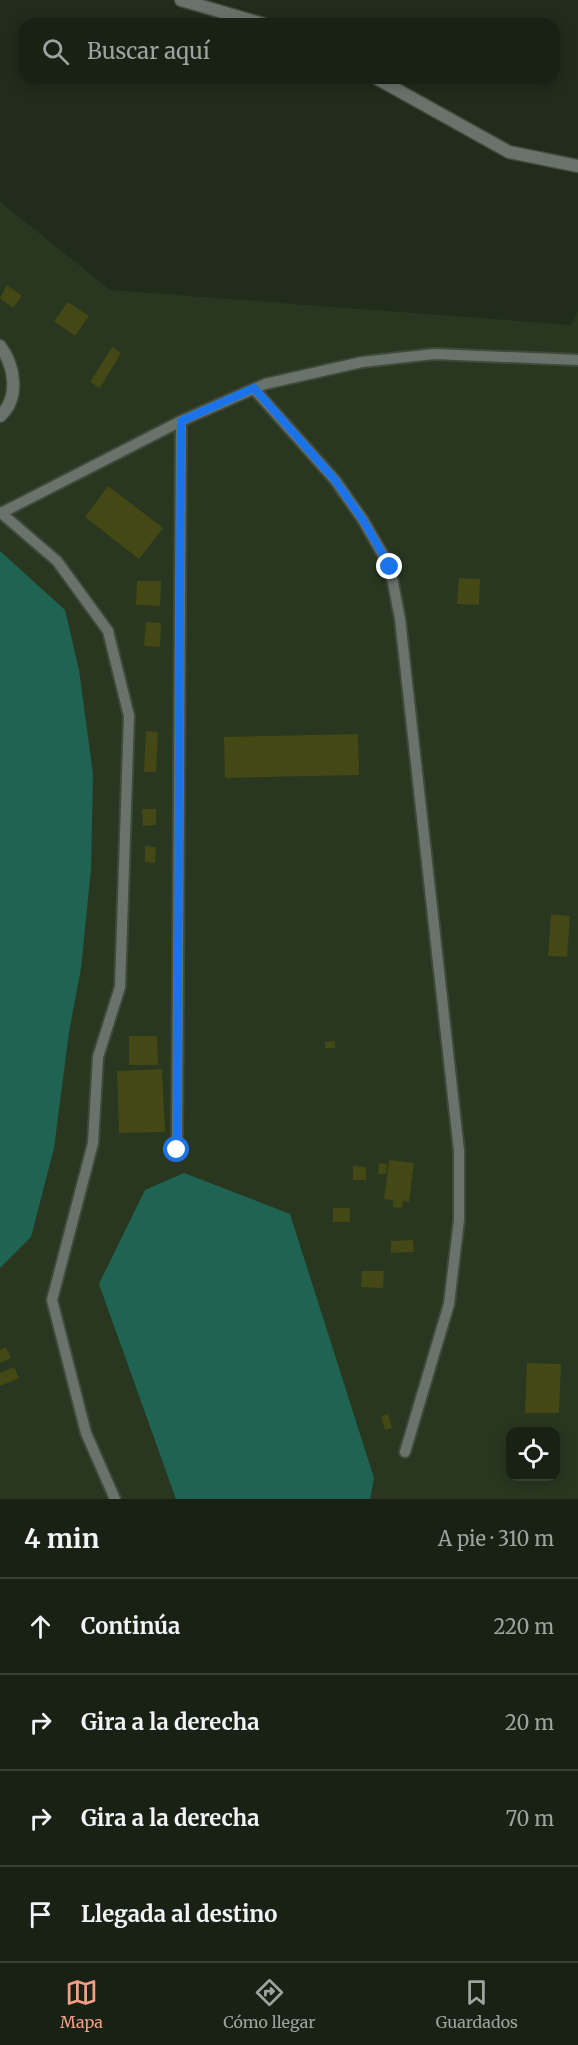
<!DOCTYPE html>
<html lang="es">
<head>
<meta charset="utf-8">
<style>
	:root { --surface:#192114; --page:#262e22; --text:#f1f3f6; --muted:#9fa3a0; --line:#373e34; --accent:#f49e86 }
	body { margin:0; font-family:Merriweather,serif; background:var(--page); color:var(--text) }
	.controls { position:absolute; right:18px; bottom:18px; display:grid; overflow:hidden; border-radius:12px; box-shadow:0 3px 15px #0003 }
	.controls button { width:54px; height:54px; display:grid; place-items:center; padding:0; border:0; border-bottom:2px solid var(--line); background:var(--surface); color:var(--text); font:30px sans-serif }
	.stop { position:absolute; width:18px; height:18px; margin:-14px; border:4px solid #1a73e8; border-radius:50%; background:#fff }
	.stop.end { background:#1a73e8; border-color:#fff; box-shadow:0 2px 6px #0008 }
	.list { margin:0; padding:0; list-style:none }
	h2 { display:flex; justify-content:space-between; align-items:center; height:78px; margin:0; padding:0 24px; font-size:26px }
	h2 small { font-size:20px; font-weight:400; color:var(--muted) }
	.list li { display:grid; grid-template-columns:39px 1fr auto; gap:18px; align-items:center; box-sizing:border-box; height:96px; padding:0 24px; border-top:2px solid var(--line) }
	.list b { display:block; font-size:22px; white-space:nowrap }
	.list em { font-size:20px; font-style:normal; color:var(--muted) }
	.icon { flex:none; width:33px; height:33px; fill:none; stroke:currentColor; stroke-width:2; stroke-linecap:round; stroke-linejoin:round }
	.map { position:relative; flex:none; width:578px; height:1499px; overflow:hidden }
	.search { position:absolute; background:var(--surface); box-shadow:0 3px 15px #0003; left:18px; right:18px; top:18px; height:66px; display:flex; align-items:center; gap:15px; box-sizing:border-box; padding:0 21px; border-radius:18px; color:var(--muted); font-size:22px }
	.sheet { height:462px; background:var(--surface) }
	nav { display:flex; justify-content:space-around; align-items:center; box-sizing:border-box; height:84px; border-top:2px solid var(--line); background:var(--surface); font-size:16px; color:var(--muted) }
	nav a { display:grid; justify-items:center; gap:3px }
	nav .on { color:var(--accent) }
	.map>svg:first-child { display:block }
	.built { fill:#293720; fill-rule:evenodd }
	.water { fill:#1f6453 }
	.building { fill:#434814 }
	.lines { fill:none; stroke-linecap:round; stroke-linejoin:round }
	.lane-casing { stroke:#404a3a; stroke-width:14 }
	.street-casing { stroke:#404a3a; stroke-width:15 }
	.lane { stroke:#69736c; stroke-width:10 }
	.street { stroke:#69736c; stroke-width:12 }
	.route { stroke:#1a73e8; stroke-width:8 }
</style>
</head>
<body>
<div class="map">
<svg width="578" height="1499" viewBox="0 0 578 1499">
	<rect width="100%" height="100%" fill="#212c1b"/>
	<path class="built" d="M0,202l110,88 461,35 7,-14v1188h-578zM510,1432h46v44h-46z"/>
	<path class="water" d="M0,551l65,59 14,60 14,104 -2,95 -10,99 -12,64 -15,116 -23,89 -31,31z
		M184,1173l106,41 84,264 -4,21h-194l-77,-215 46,-94z"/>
	<path class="building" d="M7,285l15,11 -9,12 -13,-10z
		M68,302l21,14 -14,20 -21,-15z
		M112,347l9,6 -21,35 -10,-6z
		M108,486l55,42 -24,31 -54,-42z
		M459,578l21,1 -1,26 -22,-1z
		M137,581h24l-1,25 -24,-1z
		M146,622l15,1 -1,24 -16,-1z
		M146,731l12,1 -2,40h-12z
		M358,734l1,41 -134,3 -1,-41z
		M142,809h14v16l-13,1z
		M145,846l11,1 -1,16 -10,-1z
		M551,914l19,2 -3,41 -19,-1z
		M129,1036h28l1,29h-29z
		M335,1041v7h-10v-6z
		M162,1069l3,63 -46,1 -2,-62z
		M389,1160l25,3 -5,39 -6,-1 -1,7 -9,-1v-7l-9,-1z
		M379,1163l8,1 -1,10h-8z
		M353,1166l13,1v13h-13z
		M333,1208h17v14h-17z
		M413,1240l1,12 -23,1v-12z
		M362,1271h22l-1,17 -22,-1z
		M6,1347l5,11 -11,5v-13z
		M527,1363l34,1 -2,49h-34z
		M14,1367l5,11 -19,8v-13z
		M388,1414l4,14 -7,2 -4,-14z"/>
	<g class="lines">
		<g class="lane-casing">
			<path id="lane" d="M254,389l81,91 28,40 27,47 10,52 59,532v69l-10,84 -44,148
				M0,512l57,49 51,70 21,85 -9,271 -22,70 -5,86 -41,157 34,133 29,66
				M1,513l180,-92 84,-37 97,-22 72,-8 144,6
				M177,1150l4,-729"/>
		</g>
		<g class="street-casing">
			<path id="street" d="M181,0l82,24
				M376,78l133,74 69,14
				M0,346c15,20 20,52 0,70"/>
		</g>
		<use href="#lane" class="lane"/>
		<use href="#street" class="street"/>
	</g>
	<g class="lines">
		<path class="route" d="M177,1150l4,-729 73,-33 81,92 28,40 27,47"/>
	</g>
</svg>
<div class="controls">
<button><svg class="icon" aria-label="locate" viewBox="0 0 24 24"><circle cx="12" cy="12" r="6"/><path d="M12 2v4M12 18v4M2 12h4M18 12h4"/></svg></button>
</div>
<div class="stop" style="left:177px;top:1150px"></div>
<div class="stop end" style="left:390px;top:567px"></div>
<div class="search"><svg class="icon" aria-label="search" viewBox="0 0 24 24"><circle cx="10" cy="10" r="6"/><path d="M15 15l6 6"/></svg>Buscar aquí</div>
</div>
<section class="sheet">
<h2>4 min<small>A pie · 310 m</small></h2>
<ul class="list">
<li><svg class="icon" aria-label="ahead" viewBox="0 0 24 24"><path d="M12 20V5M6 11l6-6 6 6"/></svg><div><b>Continúa</b></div><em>220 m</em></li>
<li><svg class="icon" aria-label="right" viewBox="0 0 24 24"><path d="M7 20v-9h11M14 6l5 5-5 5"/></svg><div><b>Gira a la derecha</b></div><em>20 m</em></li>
<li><svg class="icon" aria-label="right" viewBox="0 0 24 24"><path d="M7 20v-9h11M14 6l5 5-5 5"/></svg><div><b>Gira a la derecha</b></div><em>70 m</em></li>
<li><svg class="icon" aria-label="arrive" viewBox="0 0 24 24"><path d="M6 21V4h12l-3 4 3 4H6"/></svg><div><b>Llegada al destino</b></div></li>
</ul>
</section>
<nav>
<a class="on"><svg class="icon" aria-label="map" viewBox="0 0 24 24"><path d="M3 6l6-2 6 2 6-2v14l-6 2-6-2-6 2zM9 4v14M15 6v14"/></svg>Mapa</a>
<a><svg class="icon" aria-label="directions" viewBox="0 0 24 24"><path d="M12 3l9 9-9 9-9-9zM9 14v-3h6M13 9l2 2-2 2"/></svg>Cómo llegar</a>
<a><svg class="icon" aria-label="saved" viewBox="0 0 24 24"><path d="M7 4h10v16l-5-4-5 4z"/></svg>Guardados</a>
</nav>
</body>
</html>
